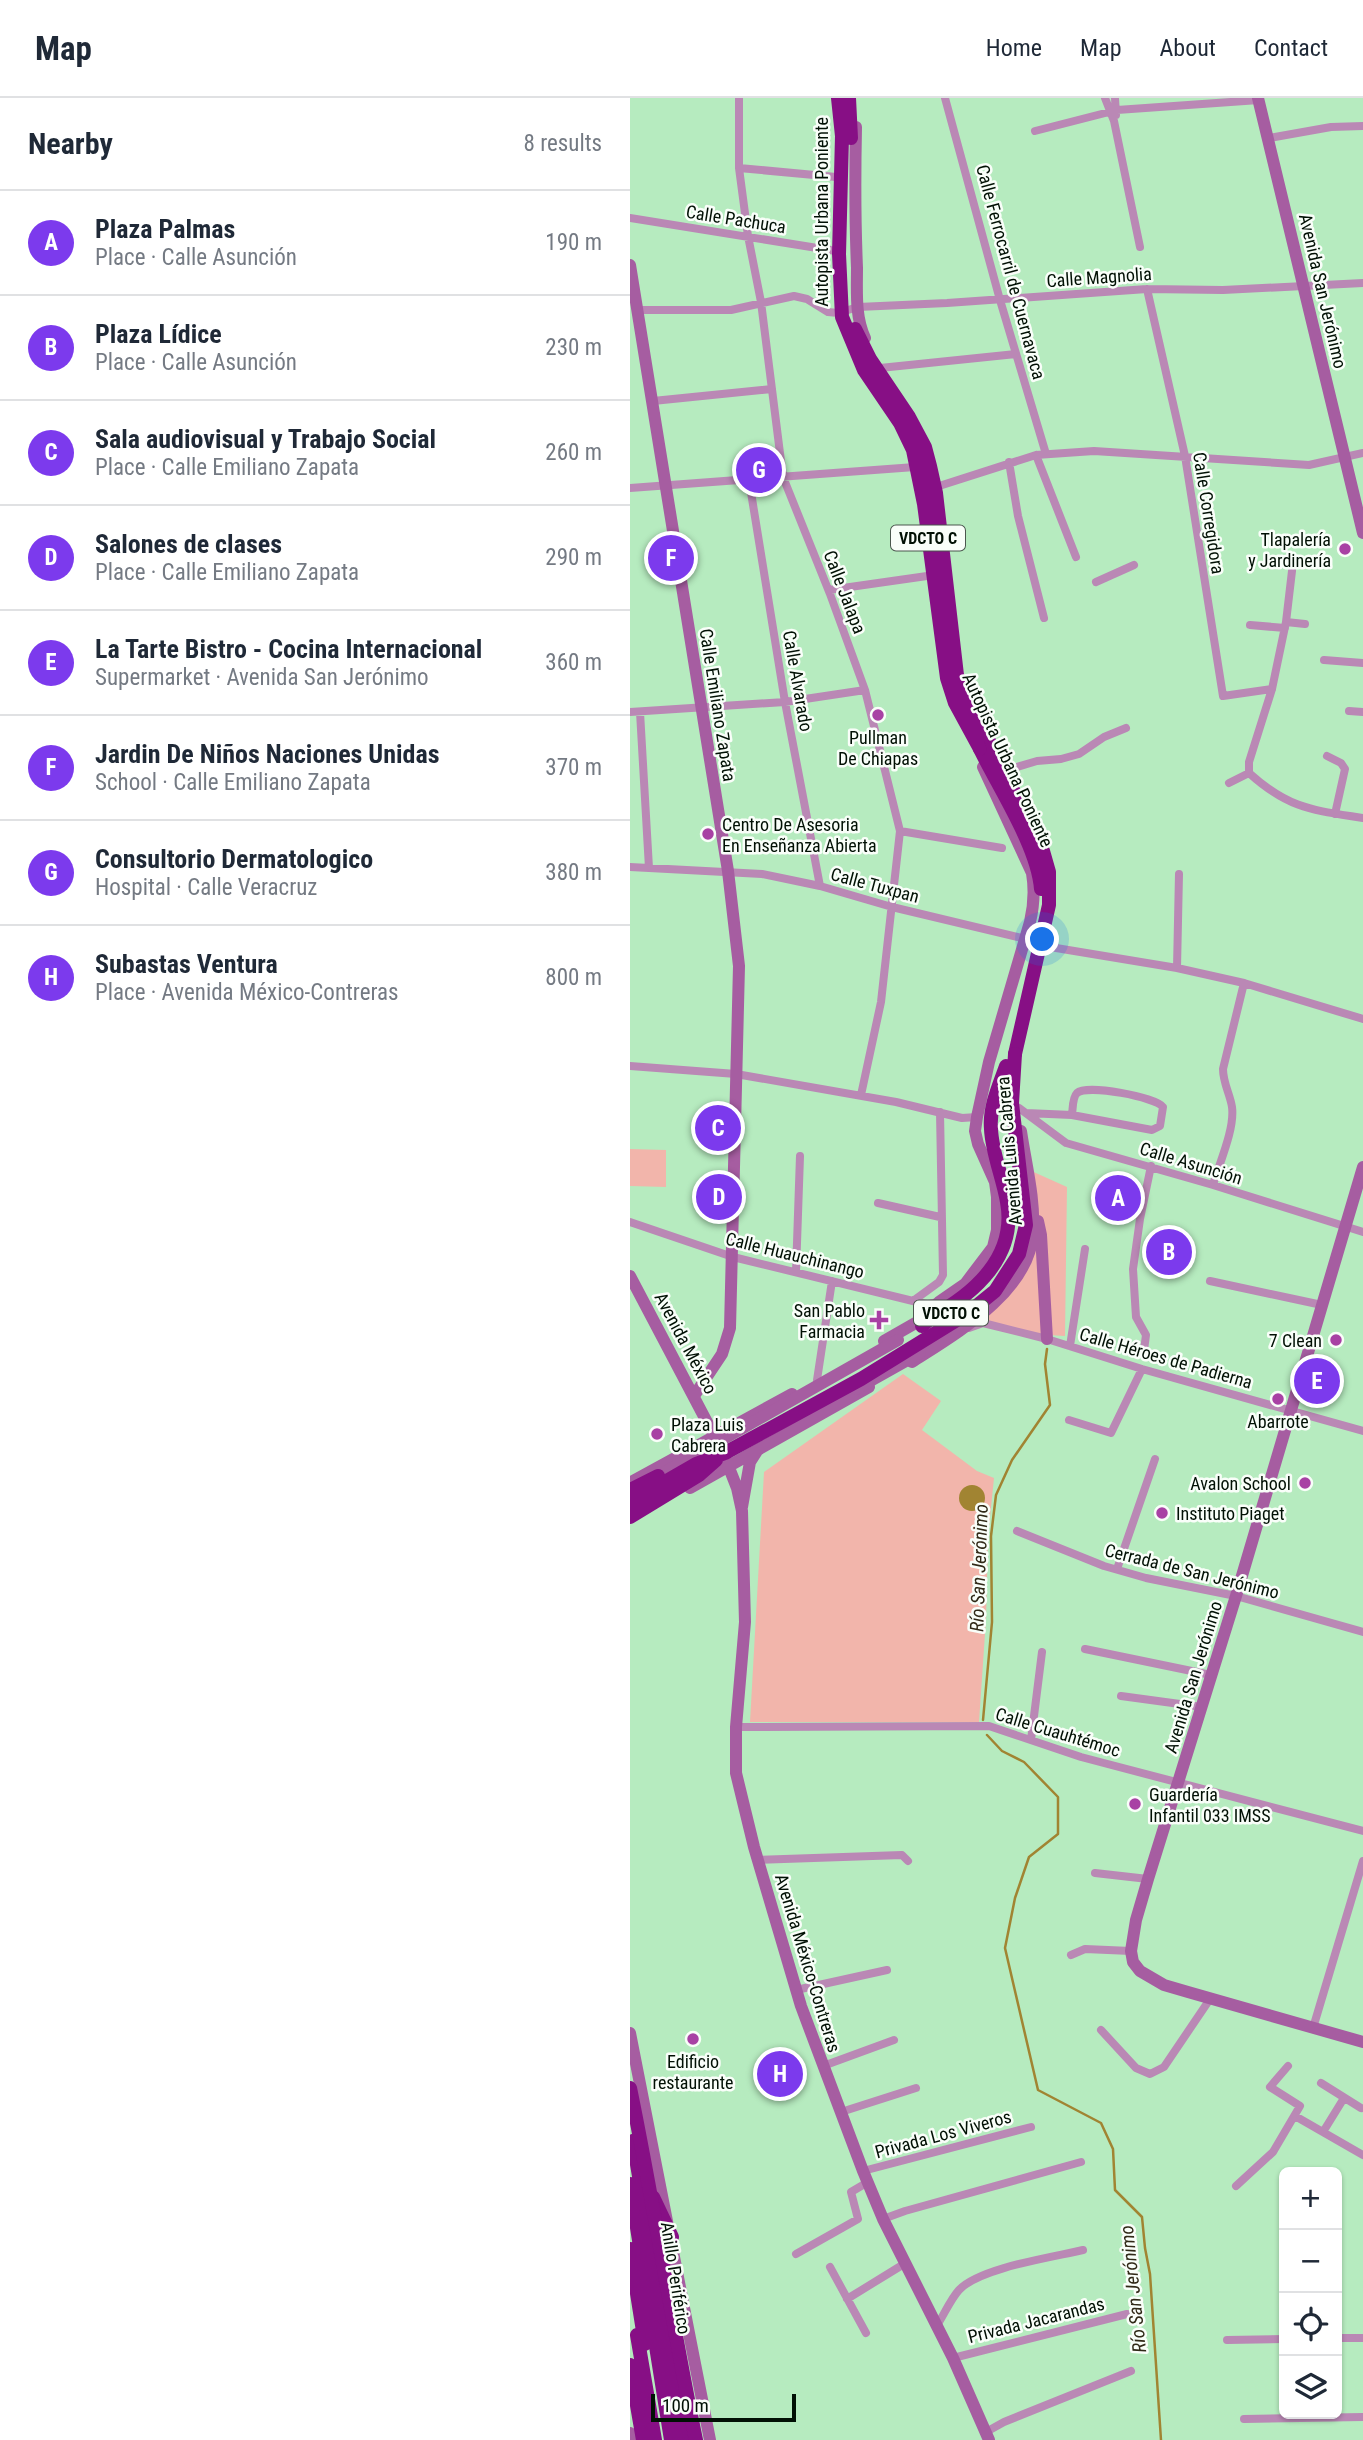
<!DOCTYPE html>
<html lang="en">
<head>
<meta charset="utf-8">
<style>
	:root { --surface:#fff; --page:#f2f2f3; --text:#1f2937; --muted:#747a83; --line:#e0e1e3; --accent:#7c3aed }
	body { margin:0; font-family:"Roboto Condensed",sans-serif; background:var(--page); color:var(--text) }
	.controls { position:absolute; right:21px; bottom:21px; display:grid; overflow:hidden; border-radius:10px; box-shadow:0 2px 5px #0004 }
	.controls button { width:63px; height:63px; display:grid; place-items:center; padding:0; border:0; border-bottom:2px solid var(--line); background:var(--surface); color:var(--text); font:35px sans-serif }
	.scale { position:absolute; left:21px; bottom:18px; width:145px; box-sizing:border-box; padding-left:7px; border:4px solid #011004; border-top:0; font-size:19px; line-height:24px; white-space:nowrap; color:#011004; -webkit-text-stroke:5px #f9fef9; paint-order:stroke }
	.you { position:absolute; left:413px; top:842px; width:24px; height:24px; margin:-18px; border:5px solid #fff; border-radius:50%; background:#1a73e8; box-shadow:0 0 0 10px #1a73e833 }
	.badge { display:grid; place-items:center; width:46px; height:46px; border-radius:50%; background:var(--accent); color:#fff; font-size:23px; font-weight:700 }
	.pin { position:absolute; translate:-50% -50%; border:4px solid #fff; box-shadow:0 2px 7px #0006 }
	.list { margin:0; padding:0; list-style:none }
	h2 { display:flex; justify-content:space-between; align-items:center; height:91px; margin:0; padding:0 28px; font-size:30px }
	h2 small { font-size:23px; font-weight:400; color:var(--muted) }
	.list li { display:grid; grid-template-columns:46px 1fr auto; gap:21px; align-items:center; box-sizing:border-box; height:105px; padding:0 28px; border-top:2px solid var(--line) }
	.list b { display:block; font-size:26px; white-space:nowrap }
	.list p { margin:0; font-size:23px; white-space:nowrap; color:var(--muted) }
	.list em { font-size:23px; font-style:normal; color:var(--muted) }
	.icon { flex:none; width:38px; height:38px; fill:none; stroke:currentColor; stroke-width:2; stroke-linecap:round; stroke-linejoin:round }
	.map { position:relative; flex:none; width:733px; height:2342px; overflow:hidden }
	header { display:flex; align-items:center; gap:42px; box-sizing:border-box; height:98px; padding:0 35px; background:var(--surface); border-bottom:2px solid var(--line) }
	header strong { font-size:33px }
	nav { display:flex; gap:38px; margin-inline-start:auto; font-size:24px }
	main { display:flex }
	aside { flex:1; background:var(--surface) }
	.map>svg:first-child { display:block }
	.green { fill:#f2b5ab }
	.water { fill:#a18432 }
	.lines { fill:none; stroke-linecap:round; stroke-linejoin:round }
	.stream { stroke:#a18432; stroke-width:2.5 }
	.street { stroke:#ba88b5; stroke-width:8 }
	.secondary { stroke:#a65da1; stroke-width:12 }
	.highway { stroke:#870f85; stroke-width:14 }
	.secondary-bridge { stroke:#a65da1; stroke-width:12 }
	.highway-bridge { stroke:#870f85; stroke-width:14 }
	.poi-dot { fill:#a841a4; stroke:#f9fef9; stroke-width:2.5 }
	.labels { text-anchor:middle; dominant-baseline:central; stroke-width:5; stroke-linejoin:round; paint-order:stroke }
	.shield { fill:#f9fef9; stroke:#4b574e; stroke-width:2 }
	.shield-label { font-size:16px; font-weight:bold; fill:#011004 }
	.street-label { font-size:18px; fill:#011004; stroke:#f9fef9 }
	.poi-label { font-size:18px; fill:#011004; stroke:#f9fef9; text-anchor:end }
	.water-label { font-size:19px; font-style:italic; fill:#302917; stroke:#f9fef9 }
</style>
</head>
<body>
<header>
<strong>Map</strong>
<nav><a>Home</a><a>Map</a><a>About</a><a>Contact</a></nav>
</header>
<main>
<aside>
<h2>Nearby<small>8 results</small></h2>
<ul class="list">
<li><span class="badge">A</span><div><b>Plaza Palmas</b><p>Place · Calle Asunción</p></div><em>190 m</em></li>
<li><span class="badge">B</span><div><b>Plaza Lídice</b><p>Place · Calle Asunción</p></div><em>230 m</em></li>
<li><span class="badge">C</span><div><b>Sala audiovisual y Trabajo Social</b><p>Place · Calle Emiliano Zapata</p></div><em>260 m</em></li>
<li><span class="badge">D</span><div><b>Salones de clases</b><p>Place · Calle Emiliano Zapata</p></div><em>290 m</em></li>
<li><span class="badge">E</span><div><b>La Tarte Bistro - Cocina Internacional</b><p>Supermarket · Avenida San Jerónimo</p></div><em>360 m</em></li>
<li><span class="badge">F</span><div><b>Jardin De Niños Naciones Unidas</b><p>School · Calle Emiliano Zapata</p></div><em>370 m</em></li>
<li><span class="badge">G</span><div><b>Consultorio Dermatologico</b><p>Hospital · Calle Veracruz</p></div><em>380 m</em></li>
<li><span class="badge">H</span><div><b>Subastas Ventura</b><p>Place · Avenida México-Contreras</p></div><em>800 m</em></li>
</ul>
</aside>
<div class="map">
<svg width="733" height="2342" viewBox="0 0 733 2342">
	<rect width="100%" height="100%" fill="#b6ebbf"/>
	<path class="green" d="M0,1051l36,1v37l-36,-1z
		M397,1071l40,18 -2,149 -17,-1 -65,-12 -18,6 60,-78z
		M273,1276l38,27 -19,29 55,41 17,7 -6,59 -2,82 -7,103h-229l14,-250z"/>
	<path class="water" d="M329 1400a13 13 0 1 1 26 0a13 13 0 1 1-26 0Z"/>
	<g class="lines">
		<path class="stream" d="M353,1622l9,-98 -1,-86 5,-41 16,-35 38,-55 -5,-41 2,-15
			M357,1637l15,16 22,11 34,35v37l-29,23 -14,41 -10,50 33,142 63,33 12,26 2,41 27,27 3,31 5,26 11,166"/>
		<path class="street" d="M109,0v70l9,68 13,66 22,175 47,117 35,96 35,141 -19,171 -20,93
			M315,0l55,202 46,154
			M475,0l9,23 26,126
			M485,0l1,17
			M405,33l82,-21 142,-10
			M639,40l62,-11 32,-1
			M109,70l97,9
			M0,120l206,33
			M517,191l38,167 38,240 49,-7
			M7,212h94l63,-14 13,3 21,13 10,1 20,-6 89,-4 200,-14 76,1 140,-7
			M250,270l136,-14
			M23,303l119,-12
			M406,357l40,102
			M379,364l9,54 26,102
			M119,382l36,222 35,184
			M306,389l100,-32 58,-4 215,14 54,-12
			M0,390l285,-21
			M466,484l38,-17
			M199,492l98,-14
			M656,524l19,2
			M620,527l35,3
			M694,562l39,3
			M719,613l14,1
			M0,614l155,-10 80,-12
			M10,614l9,156
			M697,658l14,7 4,6 -10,45
			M377,672l30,-9 24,-2 18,-5 25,-17 22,-9
			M619,675v-11l23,-73 14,-67 6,-51
			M619,675c40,36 63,37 114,45
			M599,685l20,-10
			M270,733l102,17
			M0,769l132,7 58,12 72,21 134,32
			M414,848l133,22 67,15 119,36
			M547,870l2,-94
			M0,968l106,8 160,28 66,16 15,-1
			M389,1010l47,35 147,42 150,47
			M396,1015l46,2 80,15 8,-4 3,-19c-7,-10 -76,-23 -86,-14 -5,5 -4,16 -5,22
			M583,1087c6,-21 22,-56 19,-78 -2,-13 -9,-24 -9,-38l21,-86
			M248,1105l62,14
			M0,1124l103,35 180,44 14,3 12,-2
			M166,1174l4,-116
			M580,1183l112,24
			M283,1203l26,-19 4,-7 -3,-163
			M339,1230l14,-5 64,16 95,30 221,62
			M440,1248l15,-97
			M514,1252l2,-15 -10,-18 -3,-48 7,-50 11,-53
			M187,1282l15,-99
			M439,1322l42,13 31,-64
			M387,1433l87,35 42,12 90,18 127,36
			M487,1471l38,-110
			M455,1551l126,26
			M491,1598l81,11
			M106,1629l253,-1 92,31 282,74
			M401,1642l11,-88
			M128,1762l144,-5 6,6
			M465,1775l53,6
			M441,1857l14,-6 46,2
			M166,1892l91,-20
			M683,1930l50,-167
			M471,1932l35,38 14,6 14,-7 46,-68
			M193,1968l71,-26
			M691,1985l40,25
			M211,2014l75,-24
			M665,2018l68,39
			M693,2034l21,-34
			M233,2073l168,-44
			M606,2088l37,-34 27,-46 -30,-19 18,-21
			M253,2121l22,-8 176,-49
			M166,2156l62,-35 -7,-27 17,-10
			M200,2169l36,66
			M217,2201l57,-35
			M306,2229c8,-12 14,-27 23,-37 20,-22 94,-33 124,-40
			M707,2240h26
			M597,2242l57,-1
			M323,2260l174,-44
			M614,2321l119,-2
			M356,2334l18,-10 127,-51"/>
		<path class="secondary" d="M628,0l105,435
			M226,29c-1,47 -1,94 1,141 0,24 -2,49 8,70
			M0,167l98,606 11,95 -9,362 -8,26 -28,42
			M733,1069l-127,429 -88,283 -12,41 -5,31 2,11 7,9 24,14 24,7 175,50
			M408,1123l3,14 6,104
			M0,1178l88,167
			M254,1243l35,-20 20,-19 26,-18 28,-37 4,-17v-33l-2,-15 -17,-38 -3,-13 2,-14 12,-55 41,-140c4,-17 5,-31 2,-49l-49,-106
			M282,1264c45,-29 117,-70 121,-129 2,-35 -7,-68 -12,-102
			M96,1362l11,28 5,23 3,111 -9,105v46l18,74 47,159 62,165 20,48 70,139 36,82
			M3,1383l159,-87
			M60,1390l179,-101
			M112,1409l8,-45 7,-11
			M0,1935l80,407
			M0,2335l1,7"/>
		<path class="highway" d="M356,637l57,116 6,21v33l-34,149
			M350,651c19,39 58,98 61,140
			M292,1228l11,-10
			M3,2043l51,299
			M0,2086l41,256
			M23,2099l19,40
			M0,2151l15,95
			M7,2237l18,105
			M0,2267l13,75"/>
		<path class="secondary-bridge" d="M226,1291l64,-36
			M21,1382l247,-140"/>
		<path class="highway-bridge" d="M208,0l4,38 -3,118 3,63 22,53 36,53 13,27 11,54 23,174 8,25 25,46
			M219,0l2,40
			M225,231l15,30 39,58 16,30 5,19 6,27 21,182 8,22 21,38
			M303,1218c42,-23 84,-60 74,-114 -4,-24 -15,-49 -16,-73 -2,-22 8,-43 15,-63
			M0,1392l28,-14
			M0,1404l66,-38 29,-11 136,-74 107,-66 27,-22 24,-37 7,-29 -14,-122 3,-49
			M0,1419l69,-42 17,-15
			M0,1990c24,117 42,235 66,352"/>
	</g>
	<g class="poi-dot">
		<circle cx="715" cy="451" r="7"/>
		<circle cx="248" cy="617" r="7"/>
		<circle cx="78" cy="736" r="7"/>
		<path d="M245.5 1211.5h7v7h7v7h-7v7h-7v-7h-7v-7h7z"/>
		<circle cx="706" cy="1242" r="7"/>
		<circle cx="648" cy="1301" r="7"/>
		<circle cx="27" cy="1336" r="7"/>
		<circle cx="675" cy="1385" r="7"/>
		<circle cx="532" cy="1415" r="7"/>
		<circle cx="505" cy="1706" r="7"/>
		<circle cx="63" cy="1941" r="7"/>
	</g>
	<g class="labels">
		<g class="shield">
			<rect x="261" y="427.5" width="74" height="25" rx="5"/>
			<rect x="284" y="1202.5" width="74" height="25" rx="5"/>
		</g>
		<g class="shield-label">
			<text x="298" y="440">VDCTO C</text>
			<text x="321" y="1215">VDCTO C</text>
		</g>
		<g class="street-label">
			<text transform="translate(191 114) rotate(-90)">Autopista Urbana Poniente</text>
			<text transform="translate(106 121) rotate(9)">Calle Pachuca</text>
			<text transform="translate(381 174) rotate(75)">Calle Ferrocarril de Cuernavaca</text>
			<text transform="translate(469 179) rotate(-4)">Calle Magnolia</text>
			<text transform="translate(693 193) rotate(77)">Avenida San Jerónimo</text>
			<text transform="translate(579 415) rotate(81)">Calle Corregidora</text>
			<text transform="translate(215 494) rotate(69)">Calle Jalapa</text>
			<text transform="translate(168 583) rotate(80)">Calle Alvarado</text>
			<text transform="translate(88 607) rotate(81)">Calle Emiliano Zapata</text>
			<text transform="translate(378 662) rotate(65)">Autopista Urbana Poniente</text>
			<text transform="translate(245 787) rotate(15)">Calle Tuxpan</text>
			<text transform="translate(379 1053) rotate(-95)">Avenida Luis Cabrera</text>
			<text transform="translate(561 1065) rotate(17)">Calle Asunción</text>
			<text transform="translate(165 1157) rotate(14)">Calle Huauchinango</text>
			<text transform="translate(56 1245) rotate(62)">Avenida México</text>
			<text transform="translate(536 1260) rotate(16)">Calle Héroes de Padierna</text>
			<text transform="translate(562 1473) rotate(14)">Cerrada de San Jerónimo</text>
			<text transform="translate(563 1579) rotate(-73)">Avenida San Jerónimo</text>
			<text transform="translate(428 1634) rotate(17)">Calle Cuauhtémoc</text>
			<text transform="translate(178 1865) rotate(73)">Avenida México-Contreras</text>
			<text transform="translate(313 2036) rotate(-15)">Privada Los Viveros</text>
			<text transform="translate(46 2180) rotate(81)">Anillo Periférico</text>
			<text transform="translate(406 2222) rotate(-14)">Privada Jacarandas</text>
		</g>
		<g class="poi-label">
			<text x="701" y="441">Tlapalería<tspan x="701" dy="21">y Jardinería</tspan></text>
			<text x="248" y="639" text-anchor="middle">Pullman<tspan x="248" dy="21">De Chiapas</tspan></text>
			<text x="92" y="726" text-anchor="start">Centro De Asesoria<tspan x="92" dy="21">En Enseñanza Abierta</tspan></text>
			<text x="235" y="1212">San Pablo<tspan x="235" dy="21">Farmacia</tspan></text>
			<text x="692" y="1242">7 Clean</text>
			<text x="648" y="1323" text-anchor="middle">Abarrote</text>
			<text x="41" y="1326" text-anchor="start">Plaza Luis<tspan x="41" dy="21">Cabrera</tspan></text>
			<text x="661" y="1385">Avalon School</text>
			<text x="546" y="1415" text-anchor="start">Instituto Piaget</text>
			<text x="519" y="1696" text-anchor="start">Guardería<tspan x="519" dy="21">Infantil 033 IMSS</tspan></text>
			<text x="63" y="1963" text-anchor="middle">Edificio<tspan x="63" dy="21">restaurante</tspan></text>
		</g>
		<g class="water-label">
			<text transform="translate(349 1470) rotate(-88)">Río San Jerónimo</text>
			<text transform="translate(503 2191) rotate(-96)">Río San Jerónimo</text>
		</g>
	</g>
</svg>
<div class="controls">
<button>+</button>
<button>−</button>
<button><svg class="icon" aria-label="locate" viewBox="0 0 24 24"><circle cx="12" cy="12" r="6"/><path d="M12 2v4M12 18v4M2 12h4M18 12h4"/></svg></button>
<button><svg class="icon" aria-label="layers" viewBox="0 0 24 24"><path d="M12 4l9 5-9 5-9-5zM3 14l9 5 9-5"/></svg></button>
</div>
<div class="scale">100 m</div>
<div class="you"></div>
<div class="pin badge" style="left:488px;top:1100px">A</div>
<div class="pin badge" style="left:539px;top:1154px">B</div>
<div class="pin badge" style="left:88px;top:1030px">C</div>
<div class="pin badge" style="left:89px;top:1099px">D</div>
<div class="pin badge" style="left:687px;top:1283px">E</div>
<div class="pin badge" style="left:41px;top:460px">F</div>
<div class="pin badge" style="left:129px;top:372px">G</div>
<div class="pin badge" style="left:150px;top:1976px">H</div>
</div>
</main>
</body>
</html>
